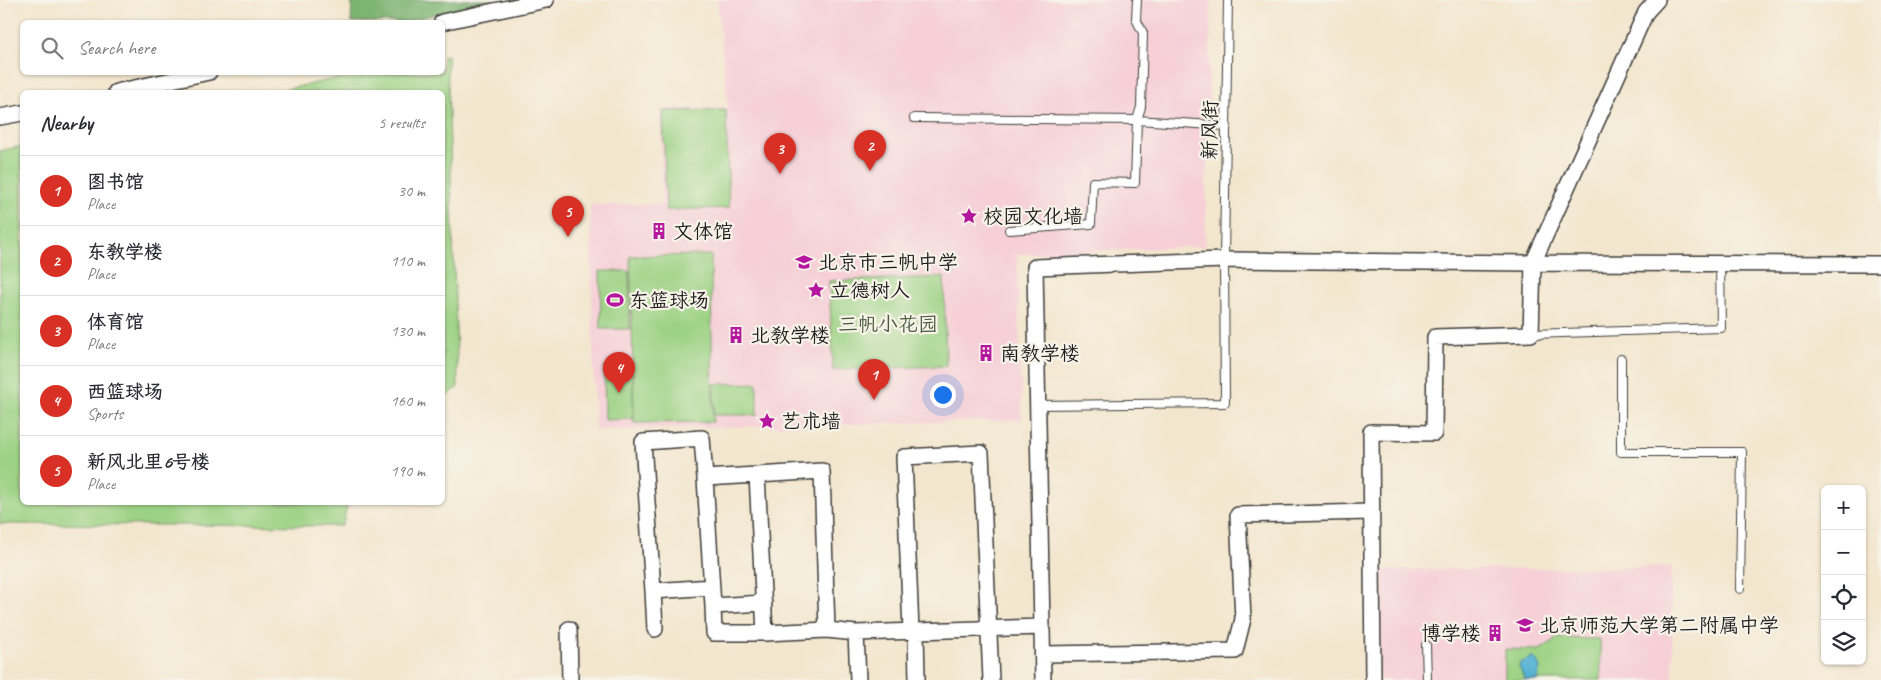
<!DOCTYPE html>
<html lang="en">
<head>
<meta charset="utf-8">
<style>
	:root { --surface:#fff; --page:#f7f7f7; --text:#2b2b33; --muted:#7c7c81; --line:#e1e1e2; --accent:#d93025 }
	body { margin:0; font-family:Caveat,"LXGW WenKai TC",sans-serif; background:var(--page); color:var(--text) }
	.controls { position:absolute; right:15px; bottom:15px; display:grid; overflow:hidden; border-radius:8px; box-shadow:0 1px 4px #0004 }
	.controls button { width:45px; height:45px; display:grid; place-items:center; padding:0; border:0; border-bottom:1px solid var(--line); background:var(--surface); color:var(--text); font:25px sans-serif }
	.you { position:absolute; left:942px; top:394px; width:18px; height:18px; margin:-12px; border:4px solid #fff; border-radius:50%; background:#1a73e8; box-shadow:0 0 0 8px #1a73e833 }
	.badge { display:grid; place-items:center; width:32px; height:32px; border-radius:50%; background:var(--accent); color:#fff; font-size:16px; font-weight:700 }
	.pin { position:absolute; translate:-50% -41px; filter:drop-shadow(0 1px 2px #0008) }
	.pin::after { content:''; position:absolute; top:26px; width:18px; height:15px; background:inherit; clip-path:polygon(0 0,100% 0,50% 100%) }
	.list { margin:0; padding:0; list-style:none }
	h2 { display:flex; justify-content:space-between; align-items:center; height:65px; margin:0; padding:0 20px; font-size:21px }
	h2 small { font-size:16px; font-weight:400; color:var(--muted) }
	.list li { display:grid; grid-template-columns:32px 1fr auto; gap:15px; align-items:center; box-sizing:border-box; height:70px; padding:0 20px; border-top:1px solid var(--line) }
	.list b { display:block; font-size:19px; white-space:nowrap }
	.list p { margin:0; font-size:16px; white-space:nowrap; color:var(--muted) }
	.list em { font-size:16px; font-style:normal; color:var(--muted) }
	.icon { flex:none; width:28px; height:28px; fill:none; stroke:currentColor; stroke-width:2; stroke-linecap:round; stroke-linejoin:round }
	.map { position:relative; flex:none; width:1881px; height:680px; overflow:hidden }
	.search { position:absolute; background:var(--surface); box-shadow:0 1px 4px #0004; left:20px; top:20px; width:425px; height:55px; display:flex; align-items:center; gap:12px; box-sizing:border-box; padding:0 18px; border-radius:8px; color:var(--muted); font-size:19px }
	.panel { position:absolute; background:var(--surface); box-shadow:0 1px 4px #0004; left:20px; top:90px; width:425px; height:415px; border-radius:8px }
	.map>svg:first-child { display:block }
	.built { fill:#f6cfd7 }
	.green { fill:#9cd284; stroke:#5c7750 }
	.forest { fill:#7db472; stroke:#4c6847 }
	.water { fill:#57b3d5; stroke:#3a6878 }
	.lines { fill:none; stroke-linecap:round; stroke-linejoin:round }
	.lane-casing { stroke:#3c3a37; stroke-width:10 }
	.street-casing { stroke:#3c3a37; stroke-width:18 }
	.lane { stroke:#fff; stroke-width:8 }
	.street { stroke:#fff; stroke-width:15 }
	.labels { text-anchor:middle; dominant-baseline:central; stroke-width:4.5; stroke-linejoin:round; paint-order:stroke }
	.street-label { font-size:20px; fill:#1c1c1c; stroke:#f7f3e8 }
	.poi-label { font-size:20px; fill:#1c1c1c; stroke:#f7f3e8; text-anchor:start }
	.park-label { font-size:20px; fill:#495c40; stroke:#f7f3e8 }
</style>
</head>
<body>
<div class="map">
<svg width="1881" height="680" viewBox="0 0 1881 680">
	<rect width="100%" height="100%" fill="#f7f3e8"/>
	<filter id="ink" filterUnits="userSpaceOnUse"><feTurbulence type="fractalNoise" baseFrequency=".02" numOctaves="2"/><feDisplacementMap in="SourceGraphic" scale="10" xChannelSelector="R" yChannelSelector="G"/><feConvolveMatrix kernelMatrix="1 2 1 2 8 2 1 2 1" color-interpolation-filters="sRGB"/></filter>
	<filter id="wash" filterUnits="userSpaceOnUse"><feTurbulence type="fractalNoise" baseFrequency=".0096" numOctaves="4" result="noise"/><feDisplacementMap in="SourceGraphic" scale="20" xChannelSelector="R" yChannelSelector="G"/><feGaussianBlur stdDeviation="1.12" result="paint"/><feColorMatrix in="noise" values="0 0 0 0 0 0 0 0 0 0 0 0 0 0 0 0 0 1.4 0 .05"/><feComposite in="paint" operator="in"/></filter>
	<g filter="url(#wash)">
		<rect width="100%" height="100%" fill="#f3e6ce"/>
		<path class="built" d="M717,0h494l-6,246 -198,9 10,1 5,164 -427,10 -5,-225 72,-1 -1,-95 67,-1z
			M1671,567l2,113h-293l-2,-110z"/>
		<path class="green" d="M447,55l11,332 -15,12 -1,-307h-170l92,-19 78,-1 1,-16z
			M726,110l3,98 -63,2 -3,-99z
			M22,146v356l326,1 -6,23 -342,-2v-373z
			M711,255l2,167 -79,1 -1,-51v47l-28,1 -1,-53 29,-1 -3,-110z
			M600,271h29l1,58h-29z
			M944,277l2,89 -113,4 -4,-89z
			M757,383v32h-43v-31z
			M1557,638l43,1 1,41h-96v-31l35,1z"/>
		<path class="forest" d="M352,0h140l-88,22h-53z"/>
		<path class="water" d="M1533,657l5,5 2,7 -3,11h-12l-6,-13 1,-4z"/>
	</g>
	<g filter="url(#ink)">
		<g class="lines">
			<g class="lane-casing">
				<path id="lane" d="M914,118l223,2 90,6
					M1009,230l82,-6 2,-42 42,1 2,-63 4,-13 2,-74 -7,-14 1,-19
					M1531,334l190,-6 -1,-65
					M1621,359v93h121l-2,137
					M1037,405l188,-2 -1,-143 4,-260
					M1426,645l1,35"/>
			</g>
			<g class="street-casing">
				<path id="street" d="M442,22l104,-22
					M116,92l93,-20
					M0,117l22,-4
					M757,475l-52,3 8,128 51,-3
					M705,478l-3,-40 -59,4 10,149 59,-4
					M653,591l2,38
					M713,606l1,27h51
					M569,629l1,51
					M827,630l-5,-159 -65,4 8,158 62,-3 29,3
					M911,631l-7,-174 77,-4 10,227
					M916,631l1,49
					M1043,654l192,-3 8,-32 -5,-104 133,-3
					M858,680l-2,-47 186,-6
					M1043,680l-8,-413 189,-7 309,3 113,-251 11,-12
					M1373,680l-2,-248 63,1 1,-96 96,-3 2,-71 348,1"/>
			</g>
			<use href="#lane" class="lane"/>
			<use href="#street" class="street"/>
		</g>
	</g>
	<defs>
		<g id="sight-bare" transform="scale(1.35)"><path d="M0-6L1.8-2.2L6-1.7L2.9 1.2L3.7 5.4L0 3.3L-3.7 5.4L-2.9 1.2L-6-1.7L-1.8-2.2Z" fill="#b5179e" stroke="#f7f3e8" stroke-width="2.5" paint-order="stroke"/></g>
		<g id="building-bare" transform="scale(1.35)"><path d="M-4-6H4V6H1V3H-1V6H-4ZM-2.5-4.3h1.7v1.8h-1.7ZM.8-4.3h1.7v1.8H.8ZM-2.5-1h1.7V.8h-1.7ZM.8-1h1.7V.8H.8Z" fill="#b5179e" stroke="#f7f3e8" stroke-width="2.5" paint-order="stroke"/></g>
		<g id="school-bare" transform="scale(1.35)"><path d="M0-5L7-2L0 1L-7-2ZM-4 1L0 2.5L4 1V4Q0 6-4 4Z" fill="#b5179e" stroke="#f7f3e8" stroke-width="2.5" paint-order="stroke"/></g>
		<g id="stadium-bare" transform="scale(1.35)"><path d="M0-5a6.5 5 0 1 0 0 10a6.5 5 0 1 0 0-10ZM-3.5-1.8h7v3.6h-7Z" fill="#b5179e" stroke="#f7f3e8" stroke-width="2.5" paint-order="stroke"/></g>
	</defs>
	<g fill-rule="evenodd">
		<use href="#sight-bare" x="969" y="216"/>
		<use href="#building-bare" x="659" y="231"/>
		<use href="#school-bare" x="804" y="262"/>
		<use href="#sight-bare" x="816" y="290"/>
		<use href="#stadium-bare" x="615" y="300"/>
		<use href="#building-bare" x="736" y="335"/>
		<use href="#building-bare" x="986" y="353"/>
		<use href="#sight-bare" x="767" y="421"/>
		<use href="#school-bare" x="1525" y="625"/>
		<use href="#building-bare" x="1495" y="633"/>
	</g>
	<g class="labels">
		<g class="street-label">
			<text transform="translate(1210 130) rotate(-89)">新风街</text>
		</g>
		<g class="poi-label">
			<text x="983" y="216">校园文化墙</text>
			<text x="673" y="231">文体馆</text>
			<text x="818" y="262">北京市三帆中学</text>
			<text x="830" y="290">立德树人</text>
			<text x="629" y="300">东篮球场</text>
			<text x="750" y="335">北教学楼</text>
			<text x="1000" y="353">南教学楼</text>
			<text x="781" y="421">艺术墙</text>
			<text x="1539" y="625">北京师范大学第二附属中学</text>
			<text x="1481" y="633" text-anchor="end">博学楼</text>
		</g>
		<g class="park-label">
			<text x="888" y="324">三帆小花园</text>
		</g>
	</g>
</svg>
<div class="controls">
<button>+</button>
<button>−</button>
<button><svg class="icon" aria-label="locate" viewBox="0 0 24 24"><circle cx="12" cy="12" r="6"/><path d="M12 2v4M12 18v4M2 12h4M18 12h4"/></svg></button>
<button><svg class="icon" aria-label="layers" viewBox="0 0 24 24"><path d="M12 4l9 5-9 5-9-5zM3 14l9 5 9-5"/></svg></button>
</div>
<div class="you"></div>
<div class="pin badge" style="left:874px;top:400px">1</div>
<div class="pin badge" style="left:870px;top:171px">2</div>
<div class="pin badge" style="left:780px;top:174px">3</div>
<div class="pin badge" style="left:619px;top:393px">4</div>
<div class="pin badge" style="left:568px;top:237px">5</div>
<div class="search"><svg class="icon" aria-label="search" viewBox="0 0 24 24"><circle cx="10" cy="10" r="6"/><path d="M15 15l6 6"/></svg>Search here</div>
<section class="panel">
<h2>Nearby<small>5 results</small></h2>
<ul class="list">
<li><span class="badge">1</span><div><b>图书馆</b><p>Place</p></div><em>30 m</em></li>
<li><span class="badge">2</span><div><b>东教学楼</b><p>Place</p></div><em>110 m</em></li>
<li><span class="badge">3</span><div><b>体育馆</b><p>Place</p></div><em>130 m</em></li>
<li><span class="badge">4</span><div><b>西篮球场</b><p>Sports</p></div><em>160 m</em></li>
<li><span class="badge">5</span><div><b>新风北里6号楼</b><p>Place</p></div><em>190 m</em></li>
</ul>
</section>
</div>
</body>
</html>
